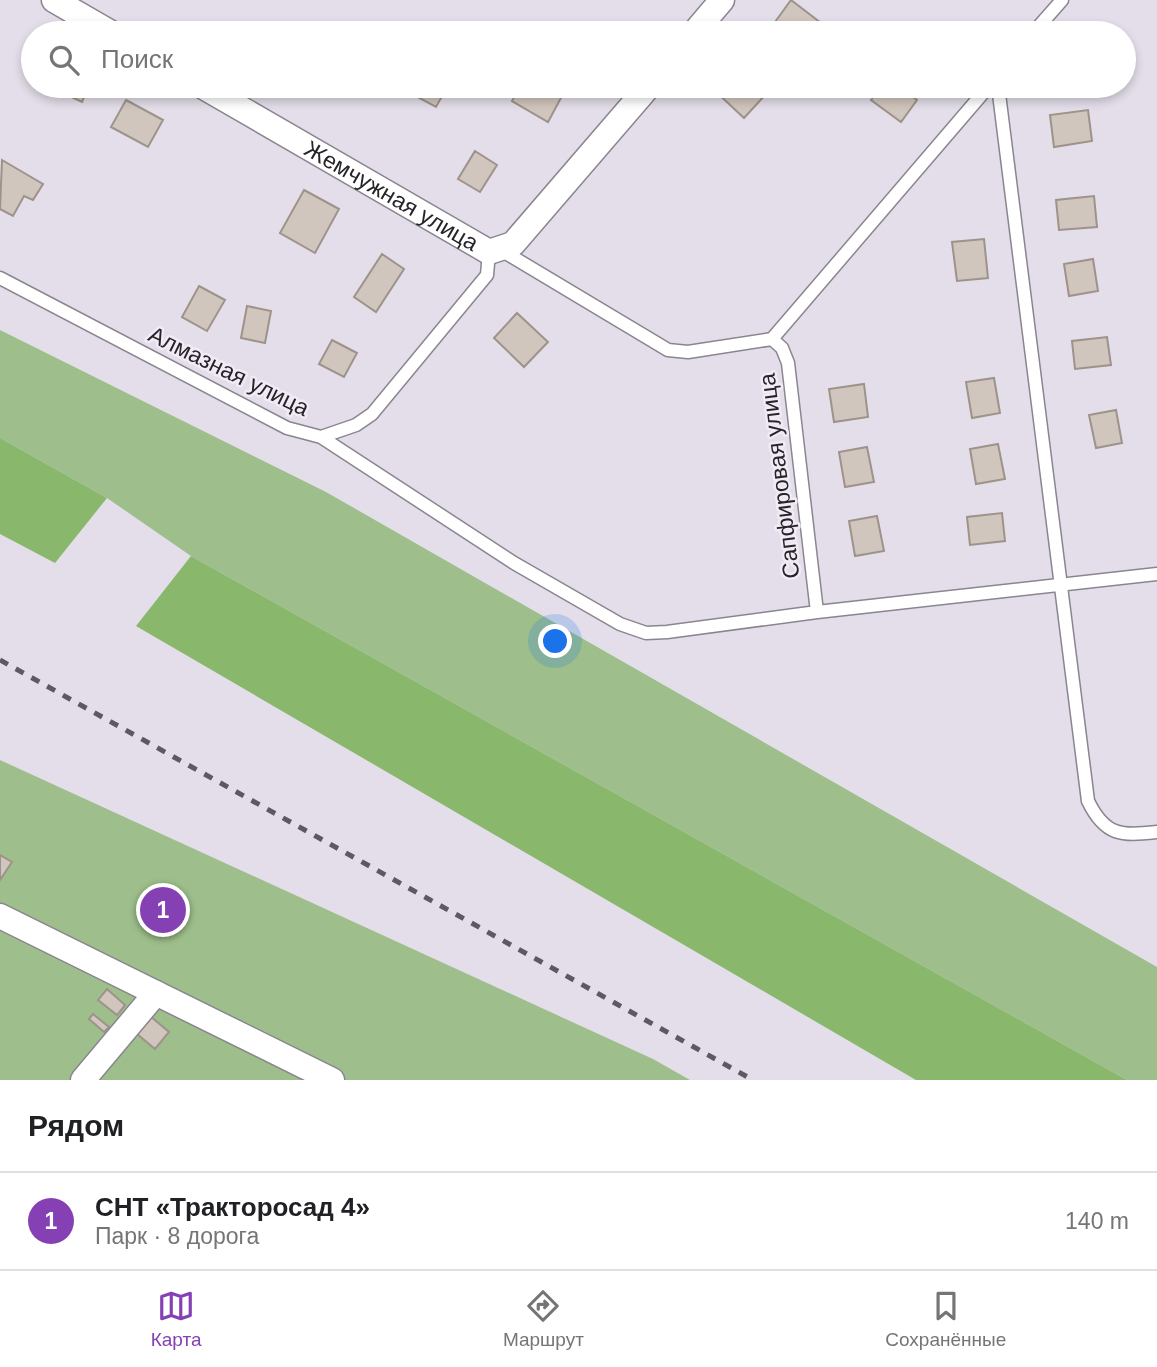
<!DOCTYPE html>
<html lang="ru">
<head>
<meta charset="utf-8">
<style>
	:root { --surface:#fff; --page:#f6f6f6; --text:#202124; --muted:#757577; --line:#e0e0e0; --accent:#8540b4 }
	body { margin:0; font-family:Arial,sans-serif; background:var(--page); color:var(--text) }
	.you { position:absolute; left:556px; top:642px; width:24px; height:24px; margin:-18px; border:5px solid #fff; border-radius:50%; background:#1a73e8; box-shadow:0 0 0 10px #1a73e833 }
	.badge { display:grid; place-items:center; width:46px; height:46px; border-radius:50%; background:var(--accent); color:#fff; font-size:23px; font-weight:700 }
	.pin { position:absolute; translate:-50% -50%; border:4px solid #fff; box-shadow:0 2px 7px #0006 }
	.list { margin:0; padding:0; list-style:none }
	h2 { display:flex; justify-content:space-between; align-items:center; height:91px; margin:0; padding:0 28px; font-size:30px }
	h2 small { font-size:23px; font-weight:400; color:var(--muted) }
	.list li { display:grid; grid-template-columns:46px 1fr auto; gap:21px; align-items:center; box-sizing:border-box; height:98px; padding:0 28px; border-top:2px solid var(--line) }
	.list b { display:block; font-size:26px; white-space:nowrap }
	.list p { margin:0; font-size:23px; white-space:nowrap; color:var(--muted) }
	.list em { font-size:23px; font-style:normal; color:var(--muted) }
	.icon { flex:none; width:38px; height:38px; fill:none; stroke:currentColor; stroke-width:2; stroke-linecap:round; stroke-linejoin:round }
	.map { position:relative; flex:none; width:1157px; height:1080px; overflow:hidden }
	.search { position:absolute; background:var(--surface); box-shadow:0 4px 10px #0003; left:21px; right:21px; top:21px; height:77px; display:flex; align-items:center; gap:18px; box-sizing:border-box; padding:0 24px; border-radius:38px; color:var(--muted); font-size:26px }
	.sheet { height:189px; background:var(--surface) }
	nav { display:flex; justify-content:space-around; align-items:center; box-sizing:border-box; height:98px; border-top:2px solid var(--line); background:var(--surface); font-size:19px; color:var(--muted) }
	nav a { display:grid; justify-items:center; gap:4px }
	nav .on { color:var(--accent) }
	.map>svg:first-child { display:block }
	.green { fill:#9ebf8b }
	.forest { fill:#89b76c }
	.building { fill:#d1c6bd; stroke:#9d938b; stroke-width:2 }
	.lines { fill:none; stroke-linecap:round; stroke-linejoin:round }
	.lane-casing { stroke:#8a858f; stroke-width:15 }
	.street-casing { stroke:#8a858f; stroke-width:27 }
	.lane { stroke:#fff; stroke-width:12 }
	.street { stroke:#fff; stroke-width:24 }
	.rail { stroke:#5c5a60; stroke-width:5; stroke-dasharray:9 9; stroke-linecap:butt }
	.labels { text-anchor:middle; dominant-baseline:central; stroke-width:5; stroke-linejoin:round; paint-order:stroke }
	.street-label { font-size:23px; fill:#262428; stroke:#f1ebf6 }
</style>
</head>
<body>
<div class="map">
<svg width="1157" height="1080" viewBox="0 0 1157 1080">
	<rect width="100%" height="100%" fill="#e3dee9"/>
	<path class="green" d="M0,330l326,162 831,475v113h-30l-936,-524 -84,-58 -107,-60z
		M0,760l653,299 37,21h-690z"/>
	<path class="forest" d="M0,438l107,60 -52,65 -55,-29z
		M191,556l936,524h-211l-780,-454z"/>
	<path class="building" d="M791,0l30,23 -8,10h-24l-14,-11z
		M1081,24l11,9h-19z
		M58,86h31l-7,16 -26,-12z
		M412,86h23l10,5 -9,16 -28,-15z
		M520,86h23l19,10 -14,26 -36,-21z
		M716,86h43l8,7 -23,25 -31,-29z
		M882,86h16l19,14 -16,22 -30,-22z
		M126,100l37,20 -15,27 -37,-20z
		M1088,110l4,31 -38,6 -4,-32z
		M475,151l22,14 -17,27 -22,-13z
		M2,160l41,24 -10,16 -9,-4 -11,20 -13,-7z
		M304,190l35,19 -24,44 -35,-20z
		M1094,196l3,31 -38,3 -3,-30z
		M984,239l4,39 -31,3 -5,-39z
		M382,254l22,15 -28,43 -22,-15z
		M1093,259l5,32 -29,5 -5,-32z
		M199,286l26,14 -18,31 -25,-14z
		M247,306l24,5 -6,32 -24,-5z
		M517,313l31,29 -24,25 -30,-29z
		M1107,337l4,28 -36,4 -3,-28z
		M332,340l25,13 -13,24 -25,-13z
		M994,378l6,35 -28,5 -6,-36z
		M864,384l4,33 -34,5 -5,-33z
		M1116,410l6,33 -26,5 -7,-33z
		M998,444l7,35 -29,5 -6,-35z
		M867,447l7,35 -29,5 -6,-35z
		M1002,513l3,28 -35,4 -3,-28z
		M877,516l7,35 -29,5 -6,-35z
		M0,855l12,7 -12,18z
		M107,989l18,16 -8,10 -19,-15z
		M93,1014l16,13 -5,5 -15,-13z
		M150,1016l19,16 -14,17 -19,-16z"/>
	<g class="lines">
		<g class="lane-casing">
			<path id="lane" d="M1033,33l29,-33
				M998,86l90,715c17,35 33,35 69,31
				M501,250l167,100 20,2 84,-13 217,-253
				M0,278l287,150 34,9 35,-12 16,-11 115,-139 2,-23
				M772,339l10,9 6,15 29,249
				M321,437l193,126 106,61 26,9 21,-1 150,-20 340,-38"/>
		</g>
		<g class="street-casing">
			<g id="street">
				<path d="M54,0l57,33"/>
				<path d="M694,33l28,-33"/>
				<path id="s1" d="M202,86l287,166 24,-8 136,-158"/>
				<path d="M0,916l332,164"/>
				<path d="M83,1080l73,-87"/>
			</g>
		</g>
		<use href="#lane" class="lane"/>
		<use href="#street" class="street"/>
		<path class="rail" d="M0,660l753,420"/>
	</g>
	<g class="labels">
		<g class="street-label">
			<text stroke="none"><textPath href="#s1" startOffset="219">Жемчужная улица</textPath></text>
			<text transform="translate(229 371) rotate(26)">Алмазная улица</text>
			<text transform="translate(779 476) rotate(-97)">Сапфировая улица</text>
		</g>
	</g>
</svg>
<div class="you"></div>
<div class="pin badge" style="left:163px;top:910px">1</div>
<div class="search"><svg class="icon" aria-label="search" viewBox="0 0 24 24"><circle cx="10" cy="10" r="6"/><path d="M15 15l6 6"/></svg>Поиск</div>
</div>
<section class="sheet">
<h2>Рядом<small></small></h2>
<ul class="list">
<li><span class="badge">1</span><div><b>СНТ «Тракторосад 4»</b><p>Парк · 8 дорога</p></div><em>140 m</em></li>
</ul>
</section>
<nav>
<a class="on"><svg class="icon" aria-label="map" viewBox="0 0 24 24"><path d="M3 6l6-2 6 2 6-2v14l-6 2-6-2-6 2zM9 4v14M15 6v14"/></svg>Карта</a>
<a><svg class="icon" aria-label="directions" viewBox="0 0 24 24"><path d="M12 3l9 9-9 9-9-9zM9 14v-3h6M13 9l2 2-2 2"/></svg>Маршрут</a>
<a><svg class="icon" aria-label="saved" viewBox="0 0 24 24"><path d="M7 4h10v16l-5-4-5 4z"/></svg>Сохранённые</a>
</nav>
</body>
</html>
